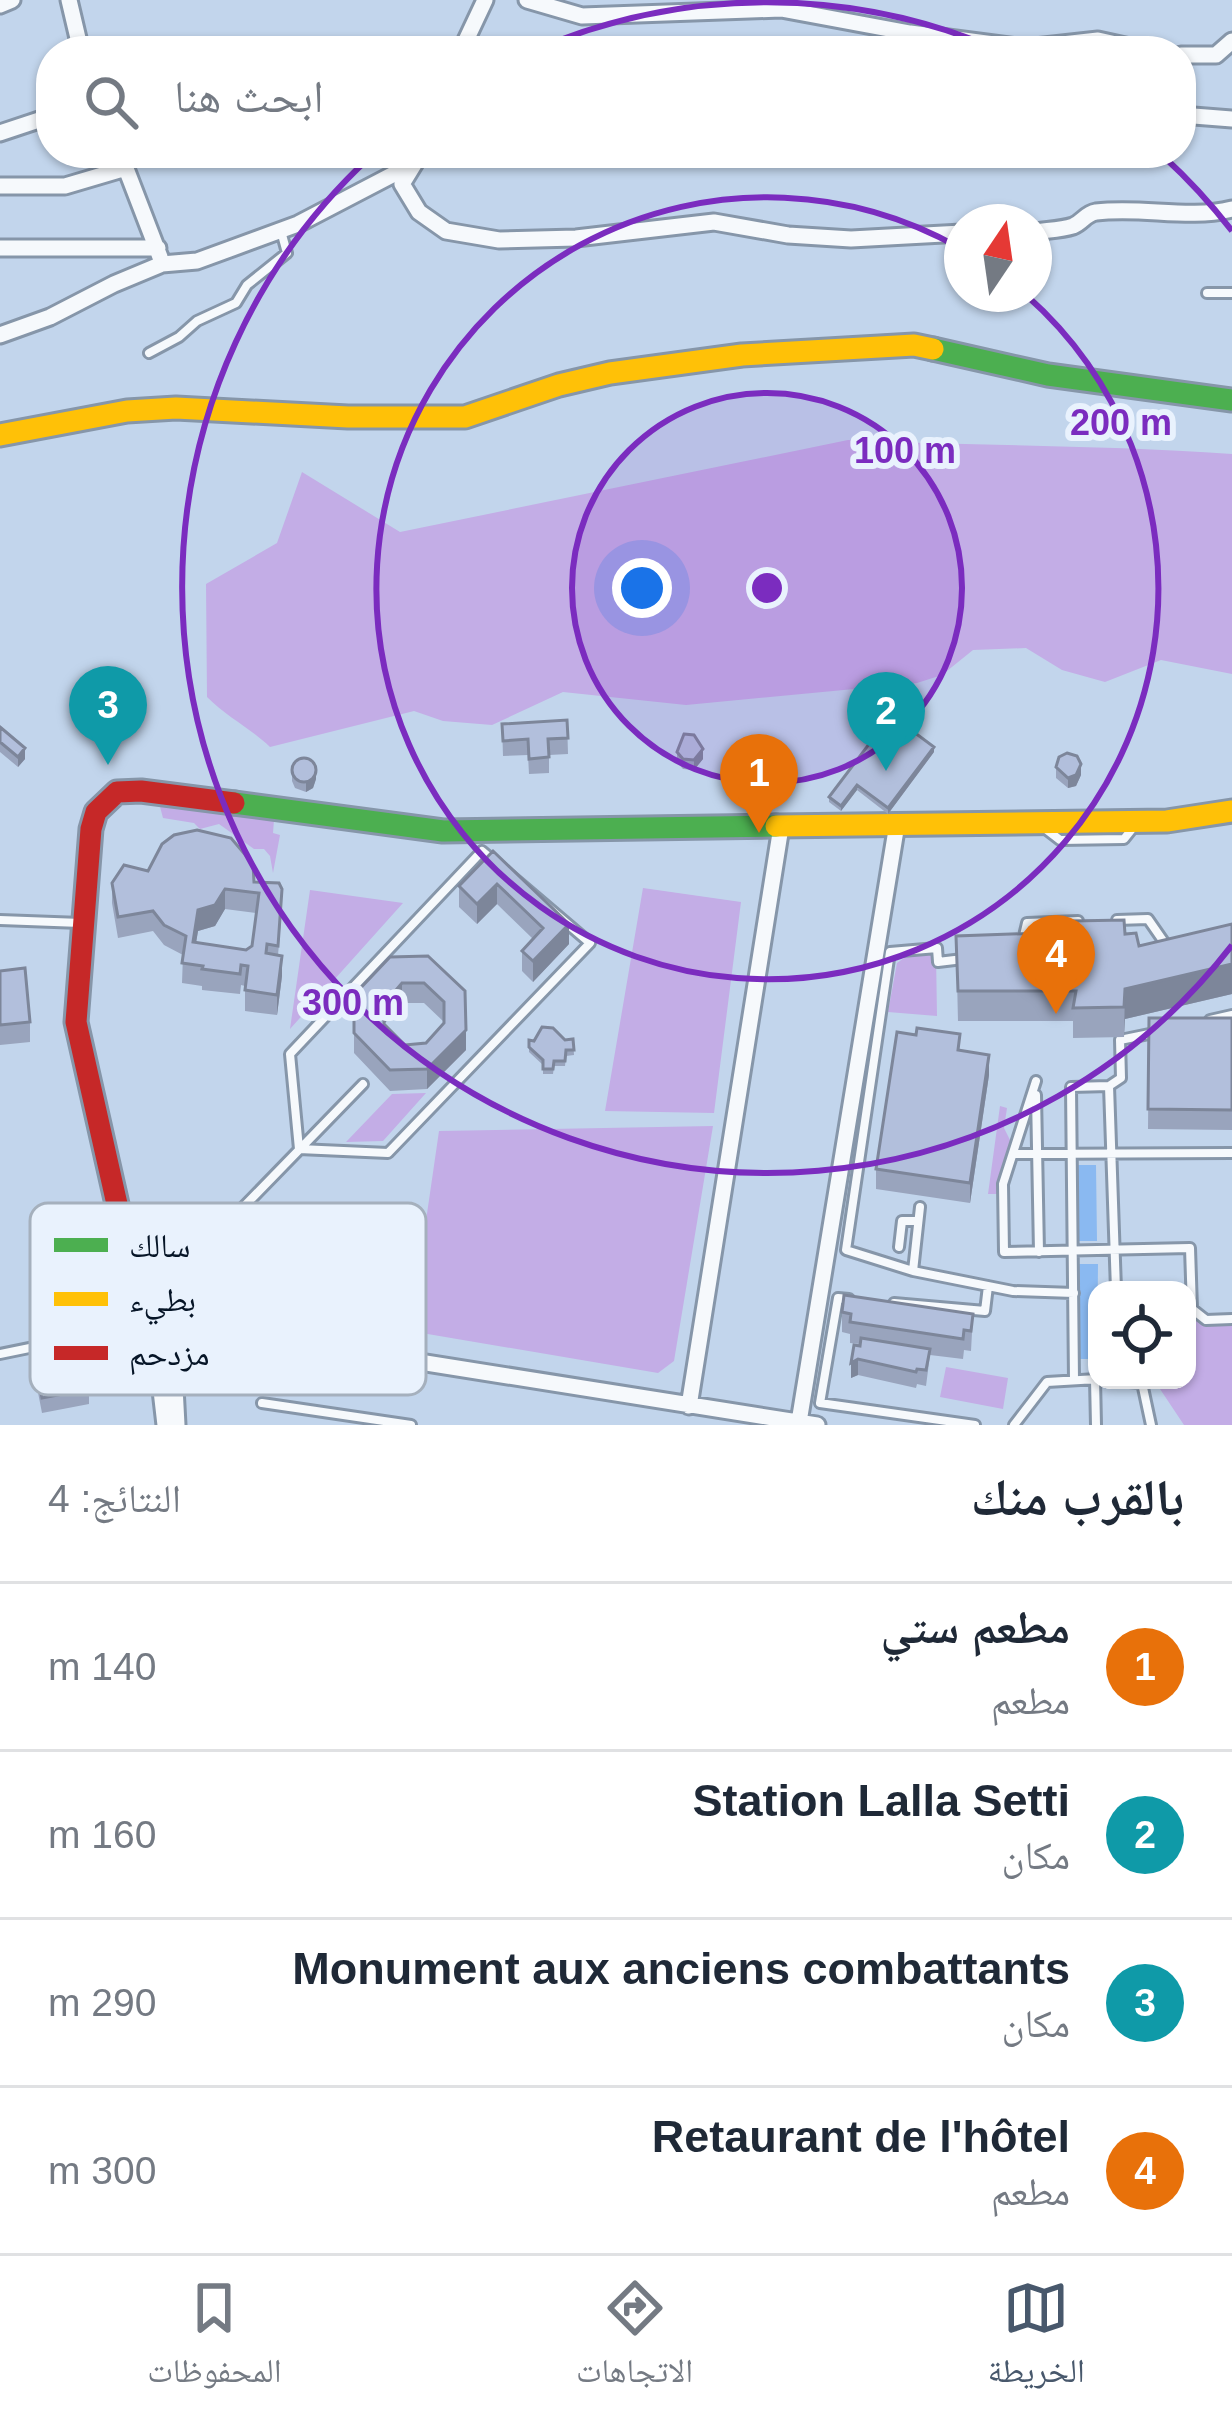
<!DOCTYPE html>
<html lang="ar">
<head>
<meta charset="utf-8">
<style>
	:root { --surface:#fff; --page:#f2f2f3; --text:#1f2937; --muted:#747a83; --line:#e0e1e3; --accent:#48586c }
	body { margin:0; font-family:Helvetica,"Noto Naskh Arabic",sans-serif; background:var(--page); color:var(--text); direction:rtl }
	.controls { position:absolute; right:36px; bottom:36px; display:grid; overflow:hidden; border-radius:24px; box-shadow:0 3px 9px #0004 }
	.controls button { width:108px; height:108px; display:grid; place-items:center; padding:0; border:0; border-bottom:3px solid var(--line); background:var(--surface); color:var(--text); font:60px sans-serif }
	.compass { position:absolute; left:944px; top:204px; width:108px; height:108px; border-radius:50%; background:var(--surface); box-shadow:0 3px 9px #0004; rotate:13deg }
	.you { position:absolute; left:642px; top:588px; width:42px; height:42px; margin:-30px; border:9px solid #fff; border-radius:50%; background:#1a73e8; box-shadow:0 0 0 18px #1a73e833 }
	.badge { display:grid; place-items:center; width:78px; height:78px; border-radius:50%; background:var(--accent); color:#fff; font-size:39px; font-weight:700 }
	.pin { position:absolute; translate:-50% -99px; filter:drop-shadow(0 3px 6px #0008) }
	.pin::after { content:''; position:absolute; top:63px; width:42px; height:36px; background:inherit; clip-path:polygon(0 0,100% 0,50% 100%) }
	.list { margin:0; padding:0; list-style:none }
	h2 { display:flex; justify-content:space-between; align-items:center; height:156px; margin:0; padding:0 48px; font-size:51px }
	h2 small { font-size:39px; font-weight:400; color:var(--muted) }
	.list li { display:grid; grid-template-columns:78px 1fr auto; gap:36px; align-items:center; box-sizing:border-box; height:168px; padding:0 48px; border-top:3px solid var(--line) }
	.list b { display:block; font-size:45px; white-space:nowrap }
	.list p { margin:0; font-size:39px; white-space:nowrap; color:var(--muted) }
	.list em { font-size:39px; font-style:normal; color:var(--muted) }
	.icon { flex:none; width:66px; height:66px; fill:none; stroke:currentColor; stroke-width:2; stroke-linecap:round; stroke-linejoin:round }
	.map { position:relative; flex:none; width:1232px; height:1425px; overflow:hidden; direction:ltr }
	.search { position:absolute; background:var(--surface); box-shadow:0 3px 9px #0004; left:36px; right:36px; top:36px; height:132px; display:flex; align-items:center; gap:30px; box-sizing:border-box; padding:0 42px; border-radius:48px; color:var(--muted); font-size:45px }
	.sheet { height:828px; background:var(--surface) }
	nav { display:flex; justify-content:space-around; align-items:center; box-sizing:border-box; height:168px; border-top:3px solid var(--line); background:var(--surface); font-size:33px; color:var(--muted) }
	nav a { display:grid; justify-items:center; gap:6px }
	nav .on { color:var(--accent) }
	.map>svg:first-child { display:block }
	.green { fill:#c3ade6 }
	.water { fill:#8ab9f1 }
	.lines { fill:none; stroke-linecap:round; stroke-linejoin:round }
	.lane-casing { stroke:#8696a9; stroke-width:14 }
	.street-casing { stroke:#8696a9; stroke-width:21 }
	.fast-casing { stroke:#8696a9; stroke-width:27 }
	.slow-casing { stroke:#8696a9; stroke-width:27 }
	.jam-casing { stroke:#8696a9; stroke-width:27 }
	.lane { stroke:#f6f9fc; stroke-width:8 }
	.street { stroke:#f6f9fc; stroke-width:15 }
	.fast { stroke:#4caf50; stroke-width:21 }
	.slow { stroke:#ffc107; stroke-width:21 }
	.jam { stroke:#c62828; stroke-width:21 }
	.wall { fill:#99a4bd; fill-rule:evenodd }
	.shaded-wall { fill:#7d869a }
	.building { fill:#b2bfdc; stroke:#7d869a; stroke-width:3; fill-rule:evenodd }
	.ring { fill:none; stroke:#7b2cbf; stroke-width:6 }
	.key { fill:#e9f2fd; stroke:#a5b0bd; stroke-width:3 }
	.key-label { font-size:33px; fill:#061527 }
	.centre { fill:#7b2cbf; stroke:#e9f2fd; stroke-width:6 }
	.ring-label { font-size:36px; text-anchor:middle; font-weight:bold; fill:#7b2cbf; stroke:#e9f2fd; stroke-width:12; stroke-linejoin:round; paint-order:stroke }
</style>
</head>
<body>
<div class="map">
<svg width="1232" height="1425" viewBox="0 0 1232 1425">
	<rect width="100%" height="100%" fill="#c2d5ec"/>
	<path class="green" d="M848,440c128,6 256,5 384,14v220l-71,-14 -56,22 -43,-12 -36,-22 -53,2 -31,25 -25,8 -231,22 -123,-13 -71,33 -49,-4 -29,-10 -144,36c-20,-19 -43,-30 -63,-50l-1,-113 71,-41 25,-71 98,60z
		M159,803l115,17 -1,13 7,2 -7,38 -3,-17 -6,-7h-10l-35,-25 -19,5 -6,-6 -31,-5z
		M643,888l98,14 -27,211 -109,-2z
		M310,890l93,13 -113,126z
		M936,954l1,62 -49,-4 9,-49 10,-7z
		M426,1093l-43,48 -37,1 46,-48z
		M1000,1106l7,2 -3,20 8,16 -12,50h-12z
		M713,1126l-39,235 -16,12 -248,-42 29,-200z
		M1194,1314l10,9 28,1v101h-48l-30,-45h33v-65z
		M946,1367l62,11 -5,31 -63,-12z"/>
	<path class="water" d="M1077,1165h19l1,76h-18z
		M1079,1264h19l-1,95h-17z"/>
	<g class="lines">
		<g class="lane-casing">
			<path id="lane" d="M1207,293h25
				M149,353l30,-16 18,-16 39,-18 11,-18 40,-32 -6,-22
				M1047,830l13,10 64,-1 12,-15
				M482,851l108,92 -202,210 -89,-4 -9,-95z
				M0,920l81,3
				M1117,920l31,-1 18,26
				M1023,940l4,-17 51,-2
				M963,959l-25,3 -1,-14 -47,4 -44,298 67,21 100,20 61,2
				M1210,1020l22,-5
				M1036,1081l-33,103 1,68 186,-4 2,61 14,11 26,-1
				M1036,1095l3,157
				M1013,1154l219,-1
				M899,1247l3,-26h16
				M913,1271l7,-64
				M1116,1290l-7,-204 12,-8 -1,-38 34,-7
				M155,1298l208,-214
				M849,1299l-11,-1 -18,105 155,22
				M894,1303l91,8 3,-25
				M0,1354l151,-31
				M1095,1379l1,46
				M1074,1380l-3,-293 38,-1
				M1104,1380l38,3 9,42
				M262,1403l149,22
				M1014,1425l33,-43 50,-3"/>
		</g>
		<g class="street-casing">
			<path id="street" d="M69,0l12,51
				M527,0l55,16 199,-7 129,24 116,15 72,-8 50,11
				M0,5l12,-5
				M461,51l24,-51
				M1181,55h35l16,-14
				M1181,115l51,4
				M0,133l51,-17
				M120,153l40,104
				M421,153l-19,31 17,28 27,19 53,9 77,-2 138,-16 74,13 63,4 111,-6
				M0,186h65l61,-18
				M1034,232c12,-2 27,-2 39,-6 10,-4 12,-12 23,-14 47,-6 91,8 136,-3
				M0,248h158
				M0,335l50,-18 64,-33 48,-20 35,-3 101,-37 117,-61
				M174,1323l643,102
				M154,1330l11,95
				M172,1330l5,95
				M689,1406l92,-579
				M799,1422l98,-598"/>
		</g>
		<g class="fast-casing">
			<path id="fast" d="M933,349l115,26 184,25
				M234,803l209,28 333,-5"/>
		</g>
		<g class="slow-casing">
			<path id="slow" d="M0,435l127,-24 49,-3 172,9h117l94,-32 51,-12 132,-18 172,-10 19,4
				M776,826l391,-5 65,-10"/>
		</g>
		<g class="jam-casing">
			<path id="jam" d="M158,1312l-30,-59 -52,-231 15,-193 5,-17 21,-20 24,-1 93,12"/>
		</g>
		<use href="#lane" class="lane"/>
		<use href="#street" class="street"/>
		<use href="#fast" class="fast"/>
		<use href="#slow" class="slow"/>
		<use href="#jam" class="jam"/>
	</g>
	<path class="wall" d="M567,720l1,34 -19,1v18l-20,1 -1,-19 -25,1 -1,-32z
		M0,727l25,32 -7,8 -18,-15z
		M677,752l26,7 -9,11 -11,-1 -6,-7z
		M934,752l-46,62 -31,-24 -16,21 -12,-9v-5z
		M1056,767l25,8 -5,11 -8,2 -12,-10z
		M292,771l24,8 -3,9 -7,4 -11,-4 -3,-7z
		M493,851l76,93 -36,38 -11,-11v-20l11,-12 -36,-35 -20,20 -18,-17v-21z
		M148,871l106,11 28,27 -4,46 4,21 -5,39 -32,-4v-25l-4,-1 -1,9 -38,-4v-4l-20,-3 1,-28 -19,-10 -11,-14 -35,7 -6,-35v-20zM225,909l31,4 -4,33 -6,4 -50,-8 2,-11 17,-5z
		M1232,924v70l-107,25 -1,18 -51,1v-17h-115l-2,-85 169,-2 14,12z
		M428,956l38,94 -39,39 -37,2 -36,-38v-58zM402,1003h22l20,19 -18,21 -21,2 -21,-21z
		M0,971l30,51v20l-30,3z
		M1149,1018h83v112l-84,-1z
		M573,1039l1,16 -8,1 -1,10h-11l-1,8h-10v-9l-14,-13v-12z
		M960,1050l29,25 -19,128 -94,-14v-20z
		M41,1244l57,32 -49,13 -8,-30z
		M179,1269l29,14 -8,10 -21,-19z
		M842,1312l131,2 -2,37 -7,-1 -1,9 -33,-4 -4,31 -9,-2 -1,4 -58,-13 -7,3 9,-34 -10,-1v-9l-8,-2z
		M35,1362l54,27v15l-47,9 -7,-36z"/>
	<path class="shaded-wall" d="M934,747v5l-46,62v-6z
		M25,748v11l-7,8v-10z
		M703,749v10l-9,11v-10z
		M1081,764v11l-5,11 -8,2v-10z
		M316,769v10l-3,9 -7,4v-10z
		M857,785v5l-16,21v-5z
		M497,884v20l-20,20v-20z
		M225,889v20l-10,17 -17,5 -5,31v-20l5,-32z
		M569,924v20l-36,38v-21z
		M282,956v20l-5,39v-20z
		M1232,964v30l-107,25 -1,18 1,-48z
		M402,983v20l-18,21v-20z
		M466,1030v20l-39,39v-20z
		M989,1055v20l-19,128v-20z
		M98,1260v16l-49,13v-16z
		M858,1359v16l-7,3v-15z"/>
	<path class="building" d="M891,715l43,32 -46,61 -31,-23 -16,21 -12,-9z
		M567,720l1,18 -20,1 1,18 -20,2 -1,-20 -25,2 -1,-17z
		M0,727l25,21 -7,9 -18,-15z
		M684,734l10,1 9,14 -9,11 -11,-1 -6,-7z
		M1067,753l10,3 4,8 -5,11 -8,3 -12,-11 3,-10z
		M292 770a12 12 0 1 1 24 0a12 12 0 1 1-24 0Z
		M197,830l34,8 22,26 1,18 25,1 3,6 -4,57 -11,-2 -1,9 16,3 -5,39 -32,-5 3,-24 -7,-1 -1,9 -38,-5 1,-3 -21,-3 4,-27 -22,-11 -11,-14 -35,6 -6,-34 12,-18 24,6 14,-27 12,-9zM225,889l34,4 -7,53 -6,4 -53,-8 5,-32 17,-5z
		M493,851l76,73 -36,37 -11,-10 21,-23 -46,-44 -20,20 -18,-18z
		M1124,920l1,14 11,-1 3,13 93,-22v40l-107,25 -1,18 -51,1 3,-17h-118l-2,-55 116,-4v-11z
		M428,956l37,35 1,39 -39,39 -37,1 -36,-37v-38l36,-38zM402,983h22l20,19v21l-18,20 -21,2 -21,-21v-20z
		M25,968l5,54 -30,3v-54z
		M1149,1018h83v92l-84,-1z
		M542,1027l11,1 12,12 8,-1 1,11h-8l-1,11h-11l-1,8h-10v-9l-14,-13v-7l5,1z
		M917,1028l43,6 -2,16 31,5 -19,128 -94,-14 21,-137 19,3z
		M844,1295l129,19 -2,17 -7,-1 -1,9 -113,-17 1,-8 -9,-2z
		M861,1338l69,11 -4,21 -9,-1 -1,3 -58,-13 -7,4 3,-18 6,1z
		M82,1353l7,36 -47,9 -7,-36z"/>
	<circle cx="767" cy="588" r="195" fill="#7b2cbf" fill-opacity=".12"/>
	<g class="ring">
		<circle cx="767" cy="588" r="195"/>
		<path d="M1026 295A391 391 0 1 1 960 248"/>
		<path d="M1232 945A586 586 0 1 1 371 156M533 51A586 586 0 0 1 1001 51M1163 156A586 586 0 0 1 1232 231"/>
	</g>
	<rect x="30" y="1203" width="396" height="192" rx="18" class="key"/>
	<rect x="54" y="1238" width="54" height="14" fill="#4caf50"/>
	<rect x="54" y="1292" width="54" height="14" fill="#ffc107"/>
	<rect x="54" y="1346" width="54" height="14" fill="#c62828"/>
	<g class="key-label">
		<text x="129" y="1257">سالك</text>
		<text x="129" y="1311">بطيء</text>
		<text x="129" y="1365">مزدحم</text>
	</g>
	<circle cx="767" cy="588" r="18" class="centre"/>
	<g class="ring-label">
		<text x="1121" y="435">200 m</text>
		<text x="905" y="463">100 m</text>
		<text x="353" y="1015">300 m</text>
	</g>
</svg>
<div class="controls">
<button><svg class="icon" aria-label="locate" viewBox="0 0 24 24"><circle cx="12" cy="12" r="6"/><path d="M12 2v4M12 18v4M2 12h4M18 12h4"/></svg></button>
</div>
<svg class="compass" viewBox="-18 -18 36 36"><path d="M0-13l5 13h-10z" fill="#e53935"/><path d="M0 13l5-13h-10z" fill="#747a83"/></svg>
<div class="you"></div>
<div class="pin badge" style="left:759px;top:833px;background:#e8710a">1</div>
<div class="pin badge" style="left:886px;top:771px;background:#0f9aa8">2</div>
<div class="pin badge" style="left:108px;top:765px;background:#0f9aa8">3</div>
<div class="pin badge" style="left:1056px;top:1014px;background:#e8710a">4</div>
<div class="search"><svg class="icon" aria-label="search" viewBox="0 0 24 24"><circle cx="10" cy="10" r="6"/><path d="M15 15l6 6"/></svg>ابحث هنا</div>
</div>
<section class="sheet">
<h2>بالقرب منك<small>النتائج: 4</small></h2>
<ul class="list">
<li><span class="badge" style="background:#e8710a">1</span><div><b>مطعم ستي</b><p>مطعم</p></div><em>140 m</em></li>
<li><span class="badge" style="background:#0f9aa8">2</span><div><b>Station Lalla Setti</b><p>مكان</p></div><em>160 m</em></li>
<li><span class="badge" style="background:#0f9aa8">3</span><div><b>Monument aux anciens combattants</b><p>مكان</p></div><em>290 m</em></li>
<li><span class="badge" style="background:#e8710a">4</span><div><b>Retaurant de l'hôtel</b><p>مطعم</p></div><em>300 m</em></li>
</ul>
</section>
<nav>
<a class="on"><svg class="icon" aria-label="map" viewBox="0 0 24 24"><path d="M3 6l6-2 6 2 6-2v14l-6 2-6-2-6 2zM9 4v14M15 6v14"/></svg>الخريطة</a>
<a><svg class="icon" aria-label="directions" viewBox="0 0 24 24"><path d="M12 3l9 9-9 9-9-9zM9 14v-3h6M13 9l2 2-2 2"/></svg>الاتجاهات</a>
<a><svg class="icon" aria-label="saved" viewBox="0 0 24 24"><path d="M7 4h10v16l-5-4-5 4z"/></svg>المحفوظات</a>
</nav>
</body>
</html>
